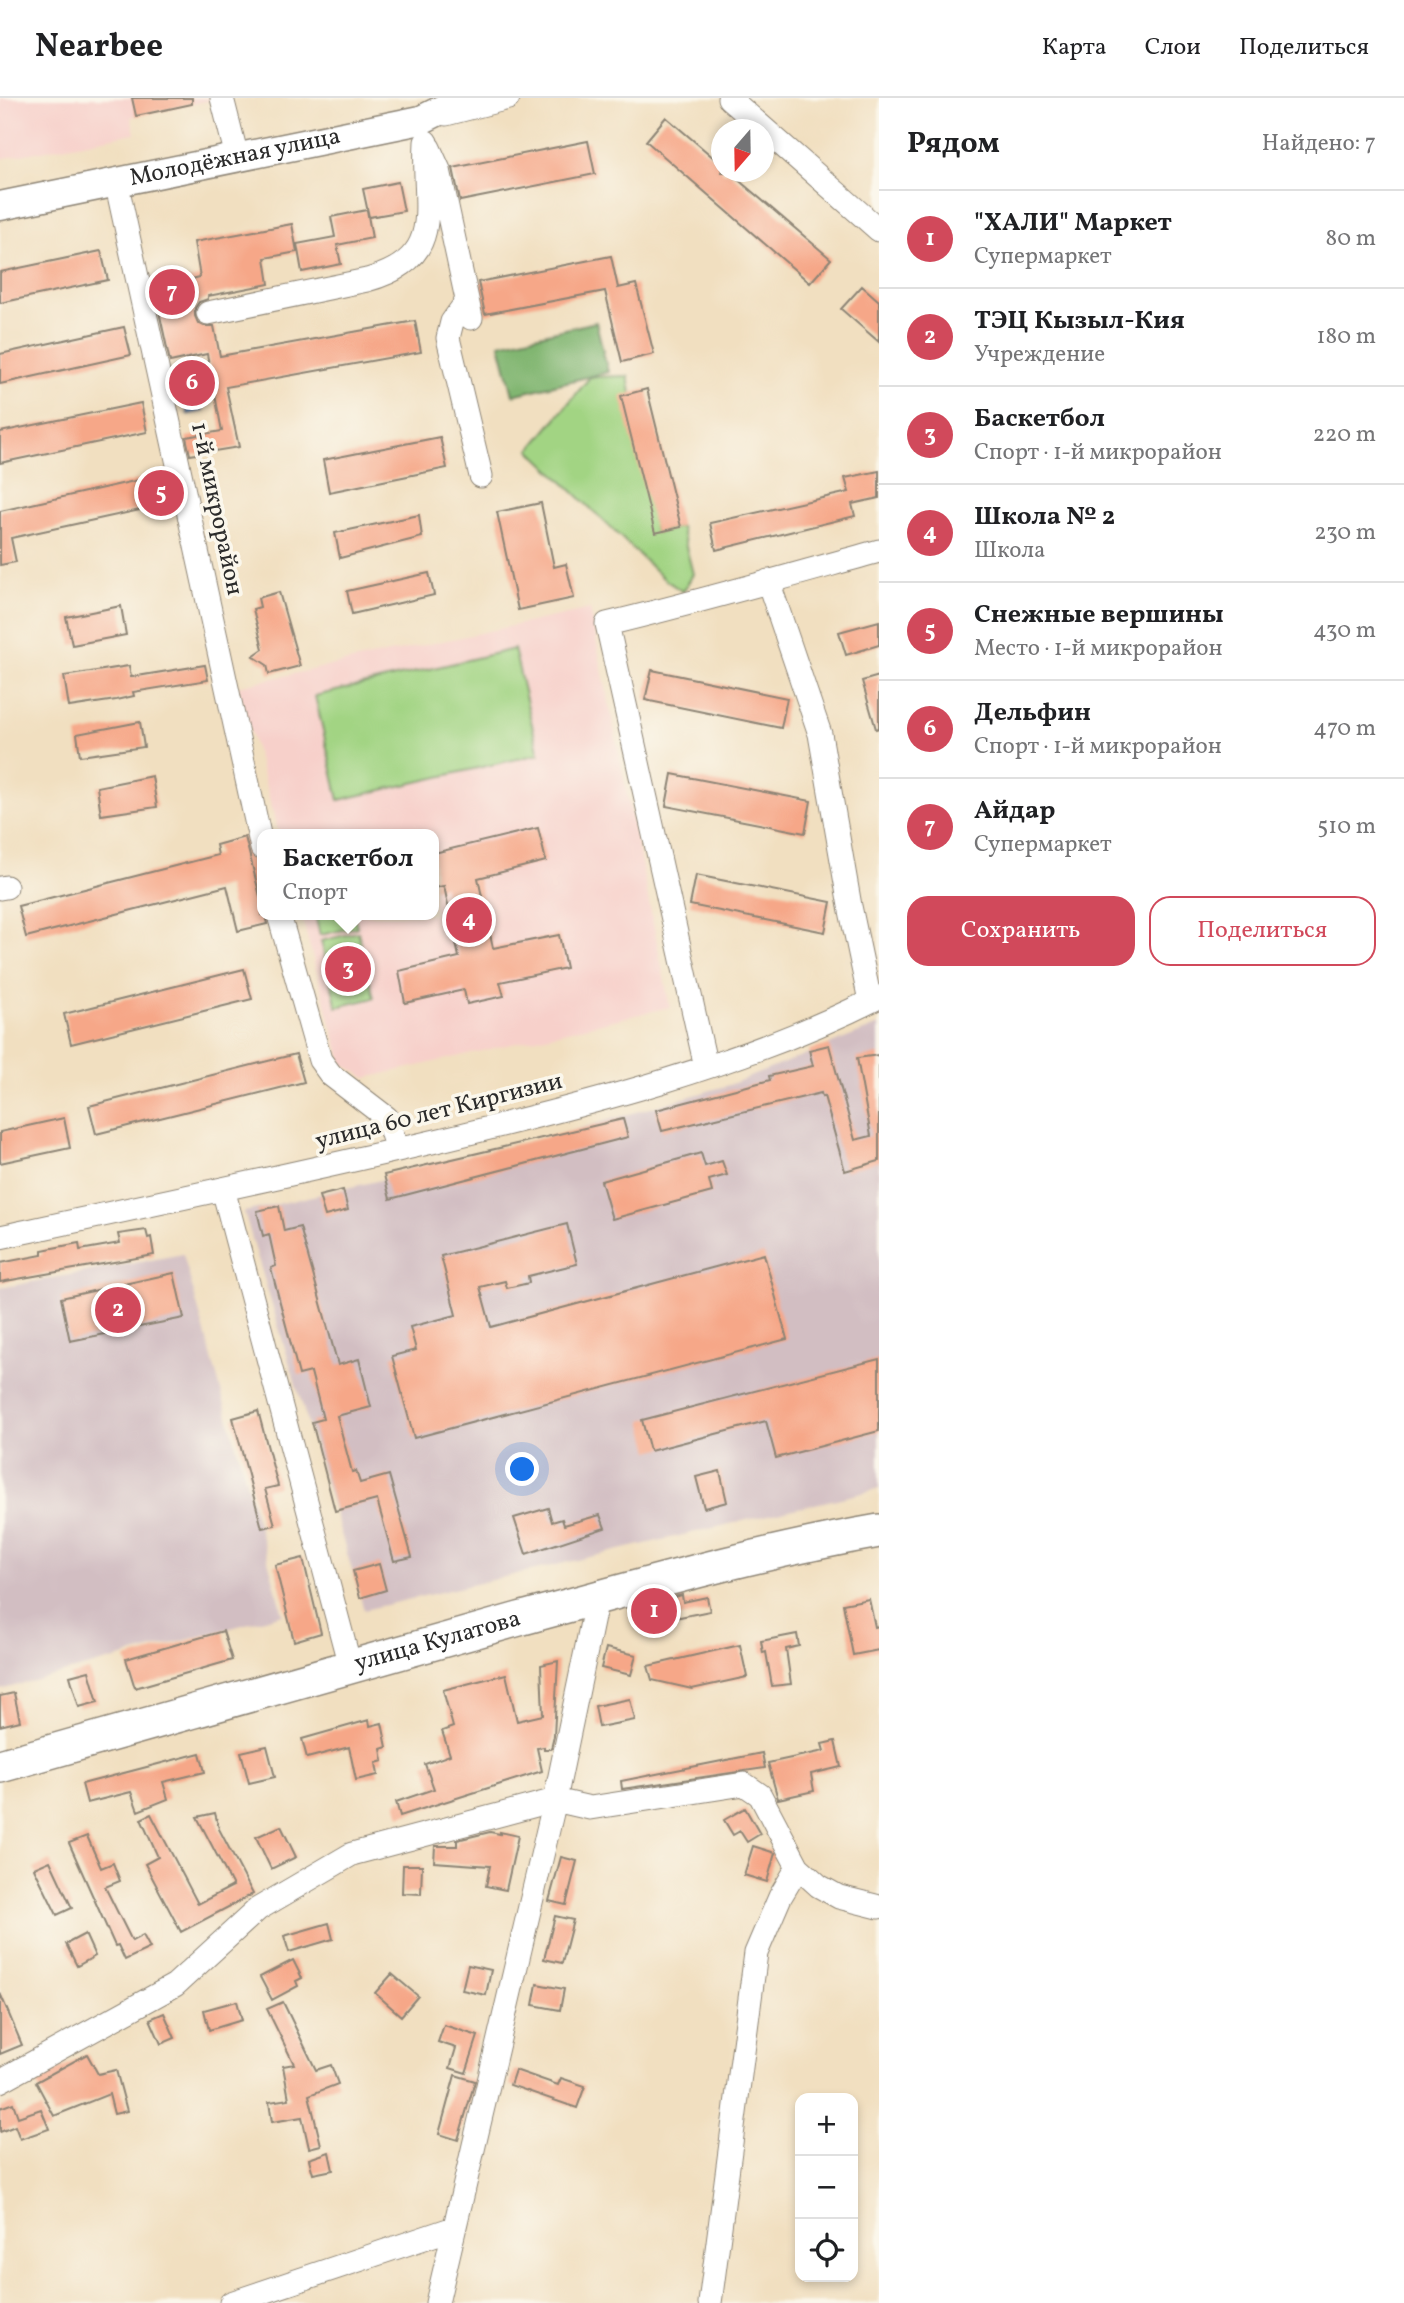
<!DOCTYPE html>
<html lang="ru">
<head>
<meta charset="utf-8">
<style>
	:root { --surface:#fff; --page:#f6f6f6; --text:#202124; --muted:#757577; --line:#e0e0e0; --accent:#d1495b }
	body { margin:0; font-family:Vollkorn,serif; background:var(--page); color:var(--text) }
	.controls { position:absolute; right:21px; bottom:21px; display:grid; overflow:hidden; border-radius:14px; box-shadow:0 4px 10px #0003 }
	.controls button { width:63px; height:63px; display:grid; place-items:center; padding:0; border:0; border-bottom:2px solid var(--line); background:var(--surface); color:var(--text); font:35px sans-serif }
	.compass { position:absolute; left:711px; top:21px; width:63px; height:63px; border-radius:50%; background:var(--surface); box-shadow:0 4px 10px #0003; rotate:200deg }
	.you { position:absolute; left:523px; top:1372px; width:24px; height:24px; margin:-18px; border:5px solid #fff; border-radius:50%; background:#1a73e8; box-shadow:0 0 0 10px #1a73e833 }
	.badge { display:grid; place-items:center; width:46px; height:46px; border-radius:50%; background:var(--accent); color:#fff; font-size:23px; font-weight:700 }
	.pin { position:absolute; translate:-50% -50%; border:4px solid #fff; box-shadow:0 2px 7px #0006 }
	.popup { position:absolute; left:257px; top:731px; width:182px; height:91px; box-sizing:border-box; display:grid; place-content:center; border-radius:14px; background:var(--surface); filter:drop-shadow(0 2px 5px #0005); font-size:23px; white-space:nowrap; color:var(--muted) }
	.popup b { font-size:26px; color:var(--text) }
	.popup::after { content:''; position:absolute; left:50%; top:100%; margin-left:-14px; border:14px solid transparent; border-top-color:var(--surface) }
	.list { margin:0; padding:0; list-style:none }
	h2 { display:flex; justify-content:space-between; align-items:center; height:91px; margin:0; padding:0 28px; font-size:30px }
	h2 small { font-size:23px; font-weight:400; color:var(--muted) }
	.list li { display:grid; grid-template-columns:46px 1fr auto; gap:21px; align-items:center; box-sizing:border-box; height:98px; padding:0 28px; border-top:2px solid var(--line) }
	.list b { display:block; font-size:26px; white-space:nowrap }
	.list p { margin:0; font-size:23px; white-space:nowrap; color:var(--muted) }
	.list em { font-size:23px; font-style:normal; color:var(--muted) }
	.actions { display:flex; gap:14px; padding:21px 28px }
	.actions a { flex:1; padding:16px 0; border:2px solid var(--accent); border-radius:21px; text-align:center; font-size:24px; color:var(--accent) }
	.actions .main { background:var(--accent); color:#fff }
	.icon { flex:none; width:38px; height:38px; fill:none; stroke:currentColor; stroke-width:2; stroke-linecap:round; stroke-linejoin:round }
	.map { position:relative; flex:none; width:879px; height:2205px; overflow:hidden }
	header { display:flex; align-items:center; gap:42px; box-sizing:border-box; height:98px; padding:0 35px; background:var(--surface); border-bottom:2px solid var(--line) }
	header strong { font-size:33px }
	nav { display:flex; gap:38px; margin-inline-start:auto; font-size:24px }
	main { display:flex }
	aside { flex:1; background:var(--surface) }
	.map>svg:first-child { display:block }
	.built { fill:#f7d0ca }
	.industrial { fill:#d2bec2 }
	.green { fill:#a2d483; stroke:#668057; stroke-width:2 }
	.forest { fill:#81b671; stroke:#56704e; stroke-width:2 }
	.water { fill:#71a6de; stroke:#4e6884; stroke-width:2 }
	.building { fill:#f6a788 }
	.lines { fill:none; stroke-linecap:round; stroke-linejoin:round }
	.minor-casing { stroke:#8e8576; stroke-width:25 }
	.major-casing { stroke:#8e8576; stroke-width:31 }
	.highway-casing { stroke:#8e8576; stroke-width:36 }
	.minor { stroke:#fff; stroke-width:23 }
	.major { stroke:#fff; stroke-width:28 }
	.highway { stroke:#fff; stroke-width:33 }
	.labels { text-anchor:middle; dominant-baseline:central; stroke-width:7; stroke-linejoin:round; paint-order:stroke }
	.street-label { font-size:24px; fill:#2b2b2b; stroke:#fbf7ec }
</style>
</head>
<body>
<header>
<strong>Nearbee</strong>
<nav><a>Карта</a><a>Слои</a><a>Поделиться</a></nav>
</header>
<main>
<div class="map">
<svg width="879" height="2205" viewBox="0 0 879 2205">
	<rect width="100%" height="100%" fill="#fbf7ec"/>
	<filter id="ink" filterUnits="userSpaceOnUse"><feTurbulence type="fractalNoise" baseFrequency=".0143" numOctaves="2"/><feDisplacementMap in="SourceGraphic" scale="14" xChannelSelector="R" yChannelSelector="G"/><feConvolveMatrix kernelMatrix="1 2 1 2 8 2 1 2 1" color-interpolation-filters="sRGB"/></filter>
	<filter id="wash" filterUnits="userSpaceOnUse"><feTurbulence type="fractalNoise" baseFrequency=".00686" numOctaves="4" result="noise"/><feDisplacementMap in="SourceGraphic" scale="28" xChannelSelector="R" yChannelSelector="G"/><feGaussianBlur stdDeviation="1.57" result="paint"/><feColorMatrix in="noise" values="0 0 0 0 0 0 0 0 0 0 0 0 0 0 0 0 0 1.4 0 .05"/><feComposite in="paint" operator="in"/></filter>
	<g filter="url(#wash)">
		<rect width="100%" height="100%" fill="#f1dfc0"/>
		<path class="built" d="M0,0h221l-90,19 4,16 -135,26z
			M590,511l80,398 -304,71 -24,-15 -41,-148h133v-81h-155l-41,-148z"/>
		<path class="industrial" d="M879,927v464l-515,121 -120,-398 244,-57 241,-70z
			M183,1156l100,360 -283,76v-402z"/>
		<path class="green" d="M628,278l27,157 26,-6 12,47 -10,18 -20,-14 -133,-128 60,-73z
			M514,551l25,105 -200,46 -24,-104z
			M315,817h39l3,12 -37,8z
			M358,834l16,66 -37,9 -16,-66z"/>
		<path class="forest" d="M596,224l12,50 -95,23 -13,-51z"/>
		<path class="water" d="M198,267l6,30 -1,16 -15,3 -9,-42 5,-4z"/>
		<g id="blocks">
			<path class="building" d="M132,0h60v6l-56,12z
				M666,19l56,48v7h7l102,87 -21,24 -164,-142z
				M588,43l7,33 -135,27 -7,-33z
				M398,84l6,29 -35,6 -6,-28z
				M367,112l5,28 -35,7 4,19 -39,8 -5,-28 38,-7 -4,-20z
				M292,126l5,28 -32,6 4,26 -61,12v3l-9,3 -4,6v8l3,7 6,3h10l6,30 195,-35 6,31 -195,35 13,60 -49,8 -4,-18 36,-6 -15,-77 -37,8 -16,-74 46,-11 -6,-35z
				M101,153l7,29 -108,23v-31z
				M611,158l7,32 18,-4 18,70 -32,8 -17,-71 -120,23 -7,-32z
				M862,188l17,15v41l-38,-33z
				M124,229l7,28 -131,29v-30z
				M647,291l34,138 -26,6 -34,-137z
				M141,305l6,29 -147,31v-31z
				M440,339l7,31 -118,24 -6,-32z
				M879,373v27l-27,6 3,12 -139,34 -6,-27 139,-31 -4,-14z
				M157,378l6,29 -152,33 5,24 -16,3v-54z
				M541,405l13,64 12,-3 8,34 -56,12 -21,-98z
				M419,417l3,22 -82,21 -5,-25z
				M429,475l5,22 -82,19 -5,-23z
				M279,494l21,74 -31,8 -2,-9 -14,-9 10,-7 -10,-40 7,-2 -2,-9z
				M121,508l5,29 -54,10 -6,-28z
				M879,523v24l-33,10 -7,-23z
				M205,567l3,15 -75,12 1,4 -18,4 -47,7 -5,-31 65,-10 2,11z
				M652,572l135,28 -6,30 -136,-28z
				M879,578v52l-3,1 -14,-48z
				M140,624l4,25 -64,9 -3,-22z
				M672,676l139,27 -6,32 -139,-27z
				M152,678l5,31 -56,8 -4,-28z
				M538,730l8,33 -68,17 15,70 66,-13 7,33 -66,14 4,14 -37,8 -3,-14 -59,13 -6,-32 60,-14 -15,-71 -10,2v-35z
				M245,739l17,67v11h3l2,9 -29,7 -11,-45 -201,51 -8,-31 200,-51 -2,-10z
				M696,777l135,27 -6,30 -135,-27z
				M244,871l8,30 -181,45 -7,-30z
				M829,947l26,95 16,-4 -14,-78 22,-3v106l-34,10 -21,-75 -2,1 -1,-4 -159,38 -6,-21 114,-30 -1,-4 44,-10 -4,-16z
				M296,956l8,28 -208,52 -7,-28z
				M64,1020l6,30 -70,15v-31z
				M623,1021l5,18 -238,62 -6,-24z
				M701,1055l4,13 17,-5 5,14 -18,5 3,12 -100,27 -11,-38z
				M343,1092l5,20 -23,6 -6,-20z
				M279,1108l5,25 16,-4 38,138 21,-6 12,48 -34,9 15,56 4,-1 4,12 29,-8 23,82 -18,4 -17,-61 -42,11 -23,-89 11,-3 -12,-47 -12,3 -28,-107 5,-2 -7,-32 -6,2 -6,-25z
				M567,1126l10,40 -49,12 1,7 -22,5 -2,-7 -25,6 11,40 273,-73 23,85 -373,99 -22,-82 24,-6 -6,-23 46,-12 -15,-59z
				M146,1132l2,8 3,-1 3,18 -154,27v-19l42,-8v-5l37,-7 1,7 40,-7 -2,-9z
				M174,1175l10,45 -114,23 -9,-43z
				M879,1261v72l-103,27 -10,-37 -116,30 -8,-31z
				M258,1313l20,75 -13,3 10,36 -13,3 -29,-110z
				M720,1373l7,31 -23,6 -8,-31z
				M548,1410l4,14 10,-3 2,6 36,-10 5,13 -79,26 -12,-36z
				M303,1460l18,75 -27,8 -19,-76z
				M379,1466l7,26 -26,8 -7,-27z
				M682,1497l1,7 24,-5 3,14 -65,13 -4,-18z
				M869,1501l6,28 4,-1v24l-26,5 -10,-51z
				M223,1533l9,29 -97,28 -9,-29z
				M797,1536l2,12 -13,3 5,35 -19,2 -6,-34 -3,1 -2,-12z
				M740,1547l7,32 -55,12 -40,-9 -4,-14z
				M606,1550l30,7 -5,20 -30,-7z
				M558,1563l-4,75 -3,13h-7v-2l-7,1 5,23 -142,45 -4,-14 38,-13 -9,-25 25,-9 -8,-24 11,-4 -10,-37 63,-16 11,47 26,-6 -2,-50z
				M89,1573l9,31 -19,5 -9,-31z
				M14,1595l6,28 -20,5v-30z
				M630,1601l5,21 -36,7 -4,-21z
				M369,1622l1,6 12,-3 5,24 -6,2 2,12 -7,2 2,12 -22,5 -7,-33 -42,11 -5,-19z
				M835,1643l6,26 -30,7 3,17 -36,8 -10,-36 56,-12 -2,-7z
				M267,1648l8,31 -26,6 -8,-31z
				M200,1655l5,19 -42,10 5,17 -30,12 -7,-19 -44,11 -5,-19z
				M762,1655l3,15 -143,21 -1,-8z
				M745,1710l15,26 -13,8 -7,-11 -7,4 -9,-15z
				M215,1715l4,16 34,65 -72,38 -36,-68 13,-7 -17,-38 10,-5 47,90 35,-18 -36,-69z
				M281,1728l15,31 -25,12 -15,-32z
				M490,1734l10,2v-2l18,4 -12,54 -20,-4 4,-20 -56,-4 1,-16h22v-6z
				M87,1738l14,32 12,-5 7,18 -15,6 27,54 11,-6 7,13 -25,12 -7,-15 -3,1 -46,-103z
				M753,1748l22,7 -8,29 -23,-7z
				M561,1759l16,4 -11,44 -17,-4z
				M50,1763l22,47 -15,7 -23,-47z
				M403,1767h19l-1,29 -19,-1z
				M555,1818l18,4 -11,43 -18,-4z
				M329,1825l4,16 -44,13 -5,-16z
				M85,1836l10,22 -18,10 -11,-22z
				M293,1862l9,18 -6,3 2,5 -26,14 -12,-23z
				M468,1867l23,5 -5,25 -24,-5z
				M392,1876l26,22 -17,20 -26,-23z
				M537,1886l27,5 -4,21 -27,-5z
				M0,1895l22,52 -22,9z
				M237,1903l5,19 -33,10 -5,-20z
				M283,1904l33,68 15,-5 7,19 -29,11 12,50 -12,3 -7,-31 -30,5 -3,-20 20,-3 -6,-33 11,-2 -27,-55z
				M164,1915l11,25 -14,6 -11,-25z
				M444,1927l34,11 -12,37 -16,-5 6,-20 -18,-6z
				M87,1956l11,20 18,-4 11,41 -13,3 -5,-20 -55,22 -18,-34z
				M515,1972l43,15 3,-7 24,8 -8,22 -67,-23z
				M455,1977l20,6 -17,59 -19,-6z
				M13,2005l5,14 23,-8 8,20 -29,10 -5,-13 -15,6v-24z
				M329,2054l4,18 -20,4 -4,-15z"/>
		</g>
	</g>
	<g filter="url(#ink)">
		<use href="#blocks" fill-opacity="0" stroke="#8e8576" stroke-width="2"/>
		<g class="lines">
			<g class="minor-casing">
				<path id="minor" d="M222,0l15,59
					M729,0l150,132
					M446,16l62,-16
					M429,50l10,22 32,148
					M116,83l146,667
					M467,203l-15,21 -4,16 33,138
					M208,215l159,-33c81,-22 55,-73 59,-138
					M768,483l52,153 30,172 20,95
					M0,790l6,-1
					M279,817l41,145 11,15 56,43 10,32
					M706,969l-99,-443c92,-22 182,-48 272,-73
					M223,1091l127,477
					M0,1139c145,-31 291,-62 436,-96 150,-36 304,-74 443,-144
					M0,1983l175,-96 83,-76 94,-55 203,-54 35,8 154,-24 16,11 38,72 21,19 20,11 40,10
					M231,2205l223,-75
					M437,2205l118,-503 42,-202
					M710,2205l46,-350 24,-56 18,-30"/>
			</g>
			<g class="major-casing">
				<g id="major">
					<path id="s1" d="M0,108l421,-86 44,-22"/>
				</g>
			</g>
			<g class="highway-casing">
				<g id="highway">
					<path id="s2" d="M0,1668c173,-50 346,-99 519,-147 119,-32 239,-67 360,-88"/>
				</g>
			</g>
			<use href="#minor" class="minor"/>
			<use href="#major" class="major"/>
			<use href="#highway" class="highway"/>
		</g>
	</g>
	<g class="labels">
		<g class="street-label">
			<text stroke="none"><textPath href="#s1" startOffset="240">Молодёжная улица</textPath></text>
			<text transform="translate(216 411) rotate(78)">1-й микрорайон</text>
			<text transform="translate(439 1014) rotate(-14)">улица 60 лет Киргизии</text>
			<text stroke="none"><textPath href="#s2" startOffset="455">улица Кулатова</textPath></text>
		</g>
	</g>
</svg>
<div class="controls">
<button>+</button>
<button>−</button>
<button><svg class="icon" aria-label="locate" viewBox="0 0 24 24"><circle cx="12" cy="12" r="6"/><path d="M12 2v4M12 18v4M2 12h4M18 12h4"/></svg></button>
</div>
<svg class="compass" viewBox="-18 -18 36 36"><path d="M0-13l5 13h-10z" fill="#e53935"/><path d="M0 13l5-13h-10z" fill="#757577"/></svg>
<div class="you"></div>
<div class="pin badge" style="left:654px;top:1513px">1</div>
<div class="pin badge" style="left:118px;top:1212px">2</div>
<div class="pin badge" style="left:348px;top:871px">3</div>
<div class="popup"><b>Баскетбол</b>Спорт</div>
<div class="pin badge" style="left:469px;top:822px">4</div>
<div class="pin badge" style="left:161px;top:395px">5</div>
<div class="pin badge" style="left:192px;top:285px">6</div>
<div class="pin badge" style="left:172px;top:194px">7</div>
</div>
<aside>
<h2>Рядом<small>Найдено: 7</small></h2>
<ul class="list">
<li><span class="badge">1</span><div><b>&quot;ХАЛИ&quot; Маркет</b><p>Супермаркет</p></div><em>80 m</em></li>
<li><span class="badge">2</span><div><b>ТЭЦ Кызыл-Кия</b><p>Учреждение</p></div><em>180 m</em></li>
<li><span class="badge">3</span><div><b>Баскетбол</b><p>Спорт · 1-й микрорайон</p></div><em>220 m</em></li>
<li><span class="badge">4</span><div><b>Школа № 2</b><p>Школа</p></div><em>230 m</em></li>
<li><span class="badge">5</span><div><b>Снежные вершины</b><p>Место · 1-й микрорайон</p></div><em>430 m</em></li>
<li><span class="badge">6</span><div><b>Дельфин</b><p>Спорт · 1-й микрорайон</p></div><em>470 m</em></li>
<li><span class="badge">7</span><div><b>Айдар</b><p>Супермаркет</p></div><em>510 m</em></li>
</ul>
<div class="actions"><a class="main">Сохранить</a><a>Поделиться</a></div>
</aside>
</main>
</body>
</html>
